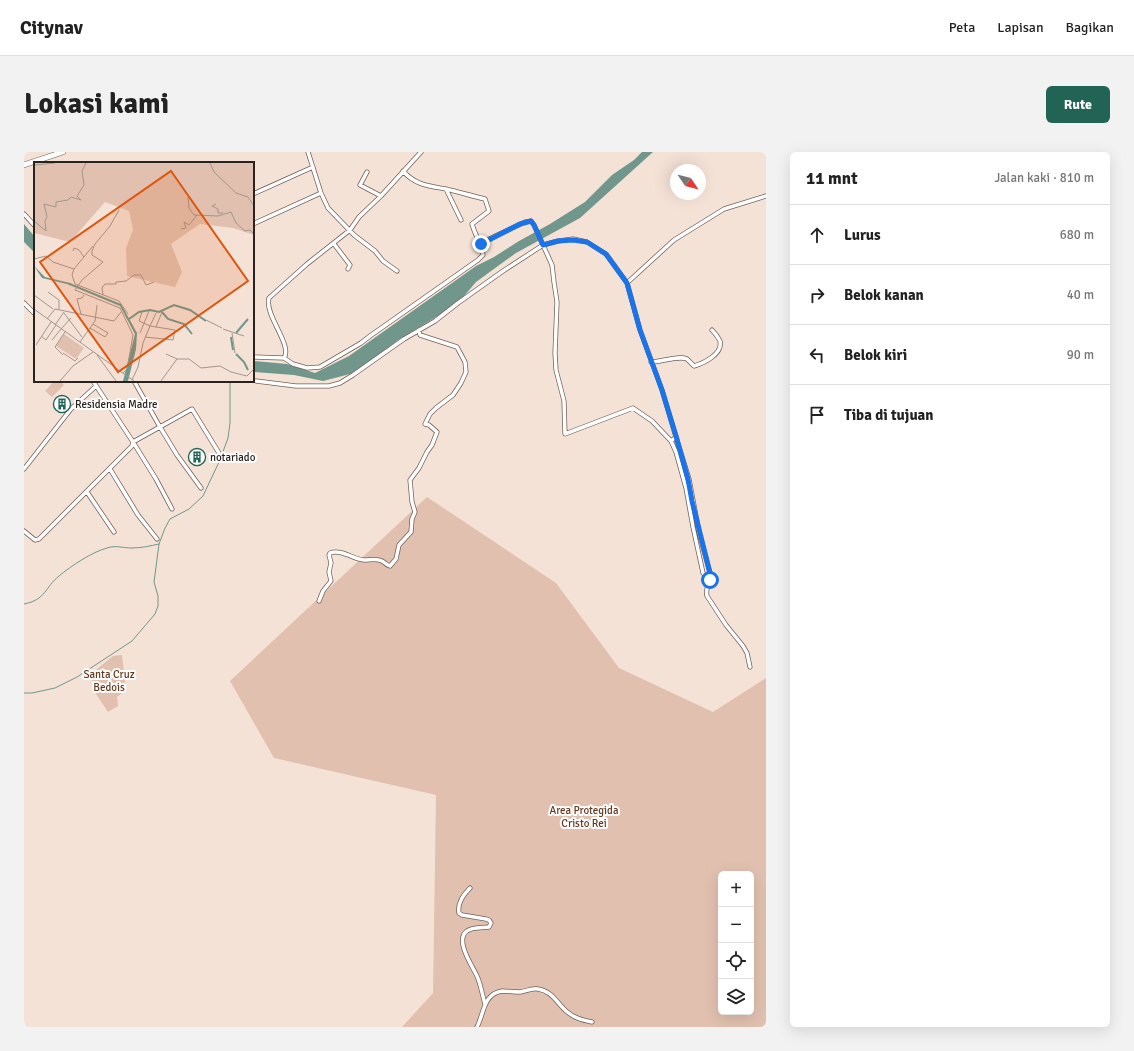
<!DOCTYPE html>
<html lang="id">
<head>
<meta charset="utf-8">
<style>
	:root { --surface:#fff; --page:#f2f2f2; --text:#222; --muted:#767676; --line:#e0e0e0; --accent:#216455 }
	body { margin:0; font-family:Signika,sans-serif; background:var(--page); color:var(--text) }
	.controls { position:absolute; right:12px; bottom:12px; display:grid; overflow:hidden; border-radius:6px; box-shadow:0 4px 16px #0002 }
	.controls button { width:36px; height:36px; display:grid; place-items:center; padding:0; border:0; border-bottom:1px solid var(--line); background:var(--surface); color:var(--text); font:20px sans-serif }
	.compass { position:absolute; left:646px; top:12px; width:36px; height:36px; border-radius:50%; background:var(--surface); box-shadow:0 4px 16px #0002; rotate:125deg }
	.stop { position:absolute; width:12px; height:12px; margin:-9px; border:3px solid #1a73e8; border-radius:50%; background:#fff }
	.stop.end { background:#1a73e8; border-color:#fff; box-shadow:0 1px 4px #0008 }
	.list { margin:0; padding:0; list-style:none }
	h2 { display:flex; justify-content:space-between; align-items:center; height:52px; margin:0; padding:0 16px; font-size:17px }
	h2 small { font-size:13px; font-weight:400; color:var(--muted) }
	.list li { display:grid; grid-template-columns:26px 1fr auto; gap:12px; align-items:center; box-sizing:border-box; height:60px; padding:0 16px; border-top:1px solid var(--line) }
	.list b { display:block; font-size:15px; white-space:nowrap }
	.list em { font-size:13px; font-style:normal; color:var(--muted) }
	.icon { flex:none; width:22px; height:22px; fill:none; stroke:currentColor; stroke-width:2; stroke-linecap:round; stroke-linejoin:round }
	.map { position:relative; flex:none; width:742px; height:875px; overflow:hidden; border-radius:6px }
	header { display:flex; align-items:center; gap:24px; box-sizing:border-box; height:56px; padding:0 20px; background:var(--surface); border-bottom:1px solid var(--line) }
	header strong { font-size:19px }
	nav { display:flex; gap:22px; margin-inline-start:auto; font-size:14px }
	.intro { display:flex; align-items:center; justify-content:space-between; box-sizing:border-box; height:96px; padding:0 24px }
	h1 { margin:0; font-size:28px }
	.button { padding:10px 18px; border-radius:6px; background:var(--accent); color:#fff; font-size:14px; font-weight:700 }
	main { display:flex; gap:24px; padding:0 24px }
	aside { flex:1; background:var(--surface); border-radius:6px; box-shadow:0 4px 16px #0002 }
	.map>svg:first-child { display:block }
	.green { fill:#e1c0af; fill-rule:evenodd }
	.water { fill:#71978c }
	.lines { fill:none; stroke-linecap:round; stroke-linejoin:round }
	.stream { stroke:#71978c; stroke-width:1 }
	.minor-casing { stroke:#726158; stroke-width:5 }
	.primary-casing { stroke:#726158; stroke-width:6 }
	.minor { stroke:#fff; stroke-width:3.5 }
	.primary { stroke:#fff; stroke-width:5 }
	.route { stroke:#1a73e8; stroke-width:5 }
	.labels { text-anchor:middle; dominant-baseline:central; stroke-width:4; stroke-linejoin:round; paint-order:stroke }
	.poi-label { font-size:11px; fill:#29221e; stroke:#fff; text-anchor:start }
	.park-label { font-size:11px; fill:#65371d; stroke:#fff }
	.inset-river { fill:none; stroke:#71978c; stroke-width:2 }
	.inset-road { fill:none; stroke:#a3958d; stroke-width:1 }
	.view { fill:#de560d; fill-opacity:0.15; stroke:#de560d; stroke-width:2 }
	.inset-edge { fill:none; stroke:#29221e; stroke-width:2 }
</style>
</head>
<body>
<header>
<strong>Citynav</strong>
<nav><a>Peta</a><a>Lapisan</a><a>Bagikan</a></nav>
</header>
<div class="intro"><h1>Lokasi kami</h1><a class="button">Rute</a></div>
<main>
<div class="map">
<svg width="742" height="875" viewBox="0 0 742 875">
	<rect width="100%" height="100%" fill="#f5e2d7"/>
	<path class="green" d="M30,229h6l4,4 -12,12 -7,-6z
		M403,345l129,86 63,85 94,44 53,-34v349h-364l31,-34 3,-198 -162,-37 -44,-77zM697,722h30v138h-30z
		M98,503l4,35 -9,7 1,9 -10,6 -12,-18 -5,-20 22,-18z"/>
	<path class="water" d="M618,0h11l-73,66 -64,35 -40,29 -11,13 -19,16 -48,29 -28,22 -20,12 -27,7 -29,-6 -41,-3v-11l34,3 28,9 34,-17 127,-90 18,-9 25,-16 31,-17 35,-22 27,-27 22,-15z
		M0,72l11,13v16l-11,-11z"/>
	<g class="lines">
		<path class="stream" d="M0,452c22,-4 21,-17 35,-28 12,-10 33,-24 48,-28 8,-3 16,0 25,0 9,0 18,-2 27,-4
			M0,541h8l23,-5 22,-11 55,-36 23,-27 3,-8v-10l-4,-14 5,-38 6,-16 5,-9 19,-10 14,-13 17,-36 8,-22 2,-15v-42"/>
		<g class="minor-casing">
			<path id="minor" d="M284,0l13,41 7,15 26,27 21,16 8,10 14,10
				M343,20l-7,13 21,11
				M422,37l15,31
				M229,42l60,-27
				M0,62l11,12
				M229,72l68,-31
				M310,92l16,21 -2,4
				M457,92l6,-4 38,-18 6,-1 3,4 18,40 2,17 3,20 -2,51 1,17 8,31 1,33 68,-26 19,13 19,20 5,11 10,36 7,39 10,46 7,7
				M603,131l13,47 22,60 14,47 -5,4
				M0,151l11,11
				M229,205l31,1 9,6 14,4 13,-1 41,-24 9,-7 108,-76 5,-5c-2,-12 -8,-20 -11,-31l17,-13 -4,-12c-13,-3 -26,-7 -39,-10 -17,-3 -31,-4 -43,-18
				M260,206c9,-13 -20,-43 -15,-60l38,-34 43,-34 9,-13 22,-21 40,-44
				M627,210c10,0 28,-7 36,-3 2,2 5,5 7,7 10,-3 29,-12 26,-25 -2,-4 -5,-8 -8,-11
				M110,229l26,46 17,28 24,33
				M232,229l40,5h33l11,-3 13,-8 51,-36 31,-18 23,-18 45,-32 40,-26 15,-4 15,-2 14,3 19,12 21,29 47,-43 50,-31 42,-13
				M652,285l13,42 10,53 11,41c0,8 -5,16 -3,23l19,29 17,21 4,7 3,14
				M0,317l47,-60 25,-23
				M86,317l28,46 19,24
				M63,340l27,40
				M148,357l-16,-30 -23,-37 59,-33 27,44
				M0,379l11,9 4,-1 93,-93 1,-4 -40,-61
				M295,449l4,-10 8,-10 -2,-9 2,-9 -2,-8 1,-2c12,-4 22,6 34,7 6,0 12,-2 18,1 4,2 4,4 8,5l6,-7 3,-14 12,-13 1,-13 3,-7 -3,-10 -2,-22 9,-12 8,-16 5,-7 5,-13 -8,-7 -4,-1 5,-10 6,-6 17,-13 8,-12 5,-11 -1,-10 -8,-15 -37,-12 -1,-5
				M446,736c-7,7 -13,15 -11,25l3,2 24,4 3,1 2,3 -2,4c-7,1 -17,0 -22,4 -13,9 6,36 10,45 4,9 5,18 8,28
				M453,875c7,-13 6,-33 25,-36 6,0 12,1 18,1 6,-1 12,-4 18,-3 14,2 19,14 28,22 8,7 16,9 26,11"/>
		</g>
		<g class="primary-casing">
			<path id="primary" d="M0,13l39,-13"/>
		</g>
		<use href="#minor" class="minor"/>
		<use href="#primary" class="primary"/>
	</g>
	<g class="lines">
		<path class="route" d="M457,92l39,-20 11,-3 3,4 9,20 15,-4 15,-1 14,2 19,12 21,29 13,47 22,60 14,46 12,43 4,22 18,72v7"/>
	</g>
	<defs>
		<g id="building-ring" transform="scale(0.9)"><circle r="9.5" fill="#fff" stroke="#216455" stroke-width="1.5"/><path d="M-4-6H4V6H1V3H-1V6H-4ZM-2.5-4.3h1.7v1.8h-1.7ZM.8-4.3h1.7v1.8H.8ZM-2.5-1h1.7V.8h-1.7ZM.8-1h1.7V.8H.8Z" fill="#216455"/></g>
	</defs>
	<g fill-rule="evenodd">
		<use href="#building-ring" x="38" y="252"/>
		<use href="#building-ring" x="173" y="305"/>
	</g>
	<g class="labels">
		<g class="poi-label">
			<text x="51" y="252">Residensia Madre</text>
			<text x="186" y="305">notariado</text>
		</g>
		<g class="park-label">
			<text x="85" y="522">Santa Cruz<tspan x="85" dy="13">Bedois</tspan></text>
			<text x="560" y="658">Area Protegida<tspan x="560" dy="13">Cristo Rei</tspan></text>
		</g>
	</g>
	<g transform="translate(10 10)">
		<rect width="220" height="220" fill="#f5e2d7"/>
		<path d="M0,1h220v72l-21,-7 -33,-4 -29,20 11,28 -7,15 -48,-11 -1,-28 7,-18 -4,-19 -24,-9 -35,40 -36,-9zM30,172l20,14 -8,11 -20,-13z" fill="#e1c0af"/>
		<path d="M0,104l11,11 25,6 51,21 16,29 -1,16 -8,32h-5l12,-47 -15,-28 -53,-22 -25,-6z" fill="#71978c"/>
		<path class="inset-river" d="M128,150l6,7 16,5 8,10M95,157l10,-7 11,-2 9,2 15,-7 16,5 16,11M202,171l12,-14M197,175l2,13M202,192l8,8 4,8"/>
		<path class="inset-road" d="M176,1l4,9 22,21 12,4 6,9M0,3l21,-2M154,35l1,11 5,7 24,1 13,-4 5,11 9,8 5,-1 4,4M182,42l-4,2 6,3v4h5M0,59l12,10 -1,-10 2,-4 -3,-13 12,3v-5l12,-2 3,-3 10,3 -4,-4 7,-11 -2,-14 4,-8M76,64l-15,18 -3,7v4l11,7 -21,18 -7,10 45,18 13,27 -6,34 -4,4M76,64l9,-16M147,67l5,-1 -2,-6 5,3 8,-10M39,89l1,-3 5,2 5,7M0,97l12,-3 7,6 21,7 -2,6 3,9 44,17 9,13M40,107l19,-23M14,130l11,8v9M0,133l19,14M69,133l-1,-7 3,-4h11v-2l10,-1 8,-6h7l5,10 8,-3M0,147l100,72M108,150l-3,9 11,5 6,-13M30,151l18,24M47,152l-4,-15 5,-1 2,-3M13,157l8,-10 59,12 7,-9M172,158l16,8M21,163l9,-13M122,165l6,-15M56,166l15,9 3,-4 -15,-9M27,167l10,-11M189,167l21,7M106,171l9,-22M198,171l3,20M7,174l5,4 10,-15M18,178l9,-11M46,180l15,-21 2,-16M2,183l15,-23M29,191l12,8 3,-3M132,192l11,5M29,193l-8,-8 10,-15M63,193l19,26M98,218l6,-13 5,-24 2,-5 5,-12 25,4 -2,10 -28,-3M26,219l13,-15 20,-14M127,219l16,-22h12l12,9 19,-2 11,6 16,4 7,-7"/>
		<path class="view" d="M137,9l77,110 -130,91 -78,-110z"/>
		<rect width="220" height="220" class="inset-edge"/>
	</g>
</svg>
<div class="controls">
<button>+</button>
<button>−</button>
<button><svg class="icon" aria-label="locate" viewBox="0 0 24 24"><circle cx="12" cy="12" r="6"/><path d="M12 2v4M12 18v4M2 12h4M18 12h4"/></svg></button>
<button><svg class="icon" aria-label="layers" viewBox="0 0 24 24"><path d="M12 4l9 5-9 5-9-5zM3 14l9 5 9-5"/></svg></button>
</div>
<svg class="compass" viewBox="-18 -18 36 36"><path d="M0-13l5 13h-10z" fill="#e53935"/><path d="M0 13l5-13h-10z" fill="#767676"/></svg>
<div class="stop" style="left:686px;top:428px"></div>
<div class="stop end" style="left:457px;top:92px"></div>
</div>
<aside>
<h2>11 mnt<small>Jalan kaki · 810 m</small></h2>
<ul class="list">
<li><svg class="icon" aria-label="ahead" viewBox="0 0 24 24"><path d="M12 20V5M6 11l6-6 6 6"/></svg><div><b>Lurus</b></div><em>680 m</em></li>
<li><svg class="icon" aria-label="right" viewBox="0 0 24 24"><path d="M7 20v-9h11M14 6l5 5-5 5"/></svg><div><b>Belok kanan</b></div><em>40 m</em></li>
<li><svg class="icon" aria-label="left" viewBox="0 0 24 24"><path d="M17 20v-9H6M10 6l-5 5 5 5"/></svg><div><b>Belok kiri</b></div><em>90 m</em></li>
<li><svg class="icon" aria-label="arrive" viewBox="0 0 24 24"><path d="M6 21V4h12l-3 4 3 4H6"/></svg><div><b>Tiba di tujuan</b></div></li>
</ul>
</aside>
</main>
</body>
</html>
